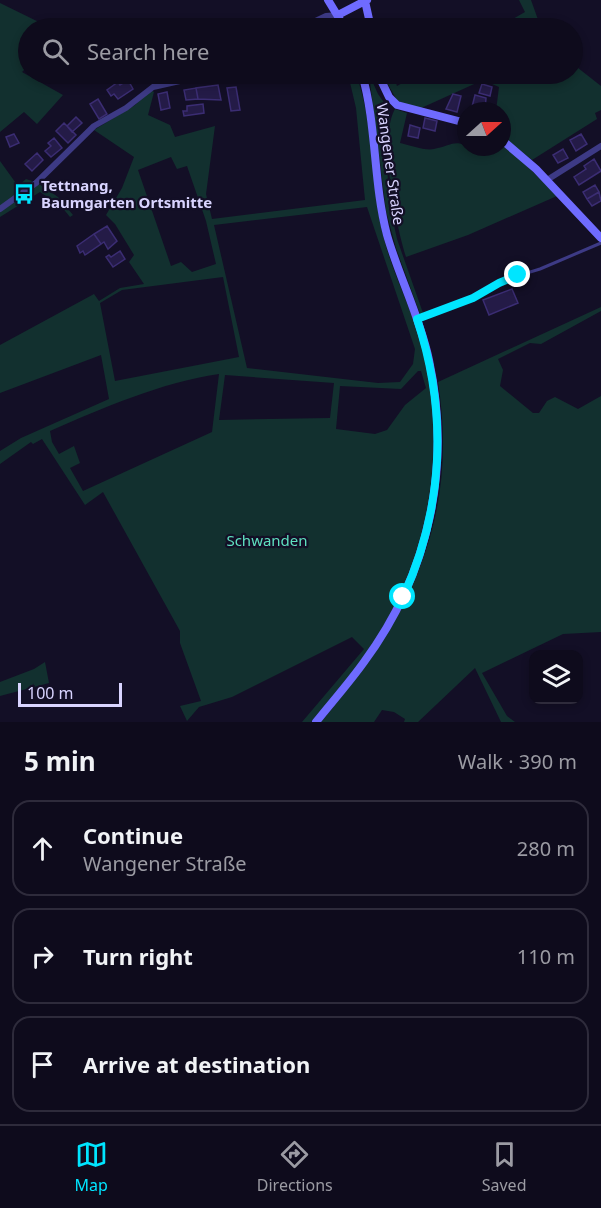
<!DOCTYPE html>
<html lang="en">
<head>
<meta charset="utf-8">
<style>
	:root { --surface:#0e0b1c; --page:#171425; --text:#f1f3f6; --muted:#9b9ba3; --line:#2e2b3b; --accent:#00e5ff }
	body { margin:0; font-family:"Noto Sans",sans-serif; background:var(--page); color:var(--text) }
	.controls { position:absolute; right:18px; bottom:18px; display:grid; overflow:hidden; border-radius:12px; box-shadow:0 3px 9px #0003 }
	.controls button { width:54px; height:54px; display:grid; place-items:center; padding:0; border:0; border-bottom:2px solid var(--line); background:var(--surface); color:var(--text); font:30px sans-serif }
	.compass { position:absolute; left:457px; top:102px; width:54px; height:54px; border-radius:50%; background:var(--surface); box-shadow:0 3px 9px #0003; rotate:69deg }
	.scale { position:absolute; left:18px; bottom:15px; width:104px; box-sizing:border-box; padding-left:6px; border:3px solid #d9d4ff; border-top:0; font-size:16px; line-height:21px; white-space:nowrap; color:#d9d4ff; -webkit-text-stroke:4px #130f26; paint-order:stroke }
	.stop { position:absolute; width:18px; height:18px; margin:-14px; border:4px solid #00e5ff; border-radius:50%; background:#fff }
	.stop.end { background:#00e5ff; border-color:#fff; box-shadow:0 2px 6px #0008 }
	.list { margin:0; padding:0; list-style:none }
	h2 { display:flex; justify-content:space-between; align-items:center; height:78px; margin:0; padding:0 24px; font-size:26px }
	h2 small { font-size:20px; font-weight:400; color:var(--muted) }
	.list li { display:grid; grid-template-columns:39px 1fr auto; gap:18px; align-items:center; box-sizing:border-box; height:96px; margin:0 12px 12px; padding:0 12px; border:2px solid var(--line); border-radius:18px }
	.list b { display:block; font-size:22px; white-space:nowrap }
	.list p { margin:0; font-size:20px; white-space:nowrap; color:var(--muted) }
	.list em { font-size:20px; font-style:normal; color:var(--muted) }
	.icon { flex:none; width:33px; height:33px; fill:none; stroke:currentColor; stroke-width:2; stroke-linecap:round; stroke-linejoin:round }
	.map { position:relative; flex:none; width:601px; height:722px; overflow:hidden }
	.search { position:absolute; background:var(--surface); box-shadow:0 3px 9px #0003; left:18px; right:18px; top:18px; height:66px; display:flex; align-items:center; gap:15px; box-sizing:border-box; padding:0 21px; border-radius:33px; color:var(--muted); font-size:22px }
	.sheet { height:402px; background:var(--surface) }
	nav { display:flex; justify-content:space-around; align-items:center; box-sizing:border-box; height:84px; border-top:2px solid var(--line); background:var(--surface); font-size:16px; color:var(--muted) }
	nav a { display:grid; justify-items:center; gap:3px }
	nav .on { color:var(--accent) }
	.map>svg:first-child { display:block }
	.green { fill:#12302f; fill-rule:evenodd }
	.building { fill:#241b47; stroke:#3b2d73; stroke-width:1.5 }
	.lines { fill:none; stroke-linecap:round; stroke-linejoin:round }
	.lane { stroke:#3d3a85; stroke-width:3 }
	.street { stroke:#3d3a85; stroke-width:6 }
	.secondary { stroke:#6f6bff; stroke-width:8 }
	.route { stroke:#00e5ff; stroke-width:8 }
	.labels { text-anchor:middle; dominant-baseline:central; stroke-width:4.5; stroke-linejoin:round; paint-order:stroke }
	.street-label { font-size:15px; fill:#d9d4ff; stroke:#130f26 }
	.poi-label { font-size:15px; font-weight:bold; fill:#d9d4ff; stroke:#130f26; text-anchor:start }
	.park-label { font-size:15px; fill:#5fe0c0; stroke:#130f26 }
</style>
</head>
<body>
<div class="map">
<svg width="601" height="722" viewBox="0 0 601 722">
	<rect width="100%" height="100%" fill="#130f26"/>
	<path class="green" d="M519,0h12l10,28h-44l28,-16z
		M0,3l51,25h-23v38l-6,6 41,23 -26,29 -13,-12 -24,20z
		M573,64l28,22v24l-6,3 2,6 -65,41 -30,-24v-25h-6l3,-24 -16,-7 -64,29 -21,-7 -16,-28h11l4,12 21,-12h154z
		M348,74h8c19,53 14,111 28,165 10,39 30,74 39,112 24,105 6,211 -55,300 -17,25 -38,48 -57,71h-9l62,-73 -12,-12 -120,60 -33,10 -12,14 -7,-15 21,-5 -21,-58v-12l-77,-139 -18,13 -43,-66 -9,5 -2,-2 -31,22v-13l21,-13 88,-39 -8,-44 -101,38v-48l94,-51 5,7 21,-13 24,-4 -15,-22 5,-7 -19,-31 -9,-9 16,-27 12,-31 -40,-27 41,-25 16,-15 3,2 -6,23 22,10 5,12 40,-11 -9,68 6,25 153,-19 -9,-92zM171,157l6,12 10,-3 19,55 10,43 -24,8 -11,-10 -10,4 -33,-96zM367,207l48,142 -2,15 -13,18 -22,1 -131,-15 -33,-143zM223,277l16,80 -124,24 -15,-78 22,-13zM418,371h3l5,17 -21,17 -18,25 -12,4 -39,-5 4,-43 61,3zM219,374l-7,58 -129,59 -13,-23 10,-5 -6,-17 -15,8 -7,-12 -2,-11c55,-24 110,-48 169,-57zM225,375l109,8 -4,35 -111,2z
		M369,74l9,20 12,17 -3,57 3,39 7,32 26,74 -3,1 -24,-66 -10,-37z
		M395,109l12,4 -7,30c9,2 25,8 34,6 20,-4 22,-12 41,3l3,-5h24v-3l11,8 44,44 -89,39 -62,22c-10,-32 -28,-118 -11,-148z
		M0,161l18,25 8,-7 6,2 -4,7 -28,19z
		M39,184l19,13 15,18 -3,2 -9,-11 -21,-14 -40,25v-5z
		M601,307v4l-60,33 -11,-1 -32,16 5,11 -3,16 33,27h6l8,-12 8,-4 23,12 23,-13v236l-38,2 -81,39 25,43 8,6h-14l-26,-54 -57,54h-14l1,-3 -11,-7 -12,-2 -8,12h-53c87,-104 139,-200 117,-340z
		M45,662l4,21 -49,13v-14l34,-13z"/>
	<path class="building" d="M128,80l5,9 -15,10 -4,-5 -3,2 -4,-6 11,-8 2,3z
		M482,84l10,3 -2,9 -11,-3z
		M218,85l3,15 -23,-1 -2,-11z
		M236,87l4,23 -9,1 -4,-23z
		M196,88l2,11 -12,1 -2,-10z
		M167,92l3,16 -9,2 -3,-16z
		M453,94l8,2 -4,16 -11,-3z
		M475,95l11,3 -1,13h-14z
		M98,99l9,15 -8,5 -9,-15z
		M203,104l1,9 -20,3 -1,-5h4v-5z
		M76,117l6,6 -10,9 -5,-6z
		M425,118l12,3 -2,10 -12,-3z
		M64,123l12,12 -8,8 -12,-12z
		M410,125l10,3 -2,10 -10,-2z
		M14,134l5,9 -9,4 -4,-10z
		M581,134l6,10 -11,7 -6,-11z
		M54,138l8,10 -11,9 -6,-6 6,-5 -3,-3z
		M563,149l5,9 -10,5 -5,-8z
		M37,153l6,7 -11,11 -7,-7z
		M594,159l7,12 -22,14 -5,-8 12,-8 -2,-3z
		M595,185l4,7 -12,7 -4,-7z
		M599,192l2,9 -9,5 -5,-7z
		M107,226l10,15 -9,8 -4,-7 -3,2 -7,-10z
		M94,234l7,10 -16,11 -2,-4 -3,2 -3,-7z
		M120,251l5,8 -12,8 -7,-10 3,-2 2,2z
		M512,289l6,14 -29,12 -6,-15z"/>
	<g class="lines">
		<path class="lane" d="M418,318l55,-20 31,-18 36,-11 61,-26"/>
		<path class="street" d="M301,28l25,-12 12,-1
			M547,180l54,-34
			M0,209l36,-26 58,-57 32,-18 27,-21 58,-13"/>
		<path class="secondary" d="M328,0l17,28
			M365,1l6,27
			M338,15l29,-15
			M378,74l11,23 8,8 69,18
			M502,140l34,29 65,69
			M316,722c16,-20 33,-39 48,-60 65,-88 88,-195 65,-302 -9,-43 -30,-83 -42,-125 -14,-53 -10,-109 -25,-161"/>
	</g>
	<g class="lines">
		<path class="route" d="M403,597c41,-89 45,-185 14,-278l56,-21 26,-15 19,-8"/>
	</g>
	<defs>
		<g id="bus-bare" transform="scale(1.62)"><path d="M-5-6H5V4H4V6H2V4H-2V6H-4V4H-5ZM-3.5-4V0h7V-4ZM-3.5 1.2v1.5H-2V1.2ZM2 1.2v1.5H3.5V1.2Z" fill="#00e5ff" stroke="#130f26" stroke-width="2.5" paint-order="stroke"/></g>
	</defs>
	<g fill-rule="evenodd">
		<use href="#bus-bare" x="24" y="194"/>
	</g>
	<g class="labels">
		<g class="street-label">
			<text transform="translate(391 164) rotate(82)">Wangener Straße</text>
		</g>
		<g class="poi-label">
			<text x="41" y="185">Tettnang,<tspan x="41" dy="17">Baumgarten Ortsmitte</tspan></text>
		</g>
		<g class="park-label">
			<text x="267" y="540">Schwanden</text>
		</g>
	</g>
</svg>
<div class="controls">
<button><svg class="icon" aria-label="layers" viewBox="0 0 24 24"><path d="M12 4l9 5-9 5-9-5zM3 14l9 5 9-5"/></svg></button>
</div>
<svg class="compass" viewBox="-18 -18 36 36"><path d="M0-13l5 13h-10z" fill="#e53935"/><path d="M0 13l5-13h-10z" fill="#9b9ba3"/></svg>
<div class="scale">100 m</div>
<div class="stop" style="left:403px;top:597px"></div>
<div class="stop end" style="left:518px;top:275px"></div>
<div class="search"><svg class="icon" aria-label="search" viewBox="0 0 24 24"><circle cx="10" cy="10" r="6"/><path d="M15 15l6 6"/></svg>Search here</div>
</div>
<section class="sheet">
<h2>5 min<small>Walk · 390 m</small></h2>
<ul class="list">
<li><svg class="icon" aria-label="ahead" viewBox="0 0 24 24"><path d="M12 20V5M6 11l6-6 6 6"/></svg><div><b>Continue</b><p>Wangener Straße</p></div><em>280 m</em></li>
<li><svg class="icon" aria-label="right" viewBox="0 0 24 24"><path d="M7 20v-9h11M14 6l5 5-5 5"/></svg><div><b>Turn right</b></div><em>110 m</em></li>
<li><svg class="icon" aria-label="arrive" viewBox="0 0 24 24"><path d="M6 21V4h12l-3 4 3 4H6"/></svg><div><b>Arrive at destination</b></div></li>
</ul>
</section>
<nav>
<a class="on"><svg class="icon" aria-label="map" viewBox="0 0 24 24"><path d="M3 6l6-2 6 2 6-2v14l-6 2-6-2-6 2zM9 4v14M15 6v14"/></svg>Map</a>
<a><svg class="icon" aria-label="directions" viewBox="0 0 24 24"><path d="M12 3l9 9-9 9-9-9zM9 14v-3h6M13 9l2 2-2 2"/></svg>Directions</a>
<a><svg class="icon" aria-label="saved" viewBox="0 0 24 24"><path d="M7 4h10v16l-5-4-5 4z"/></svg>Saved</a>
</nav>
</body>
</html>
